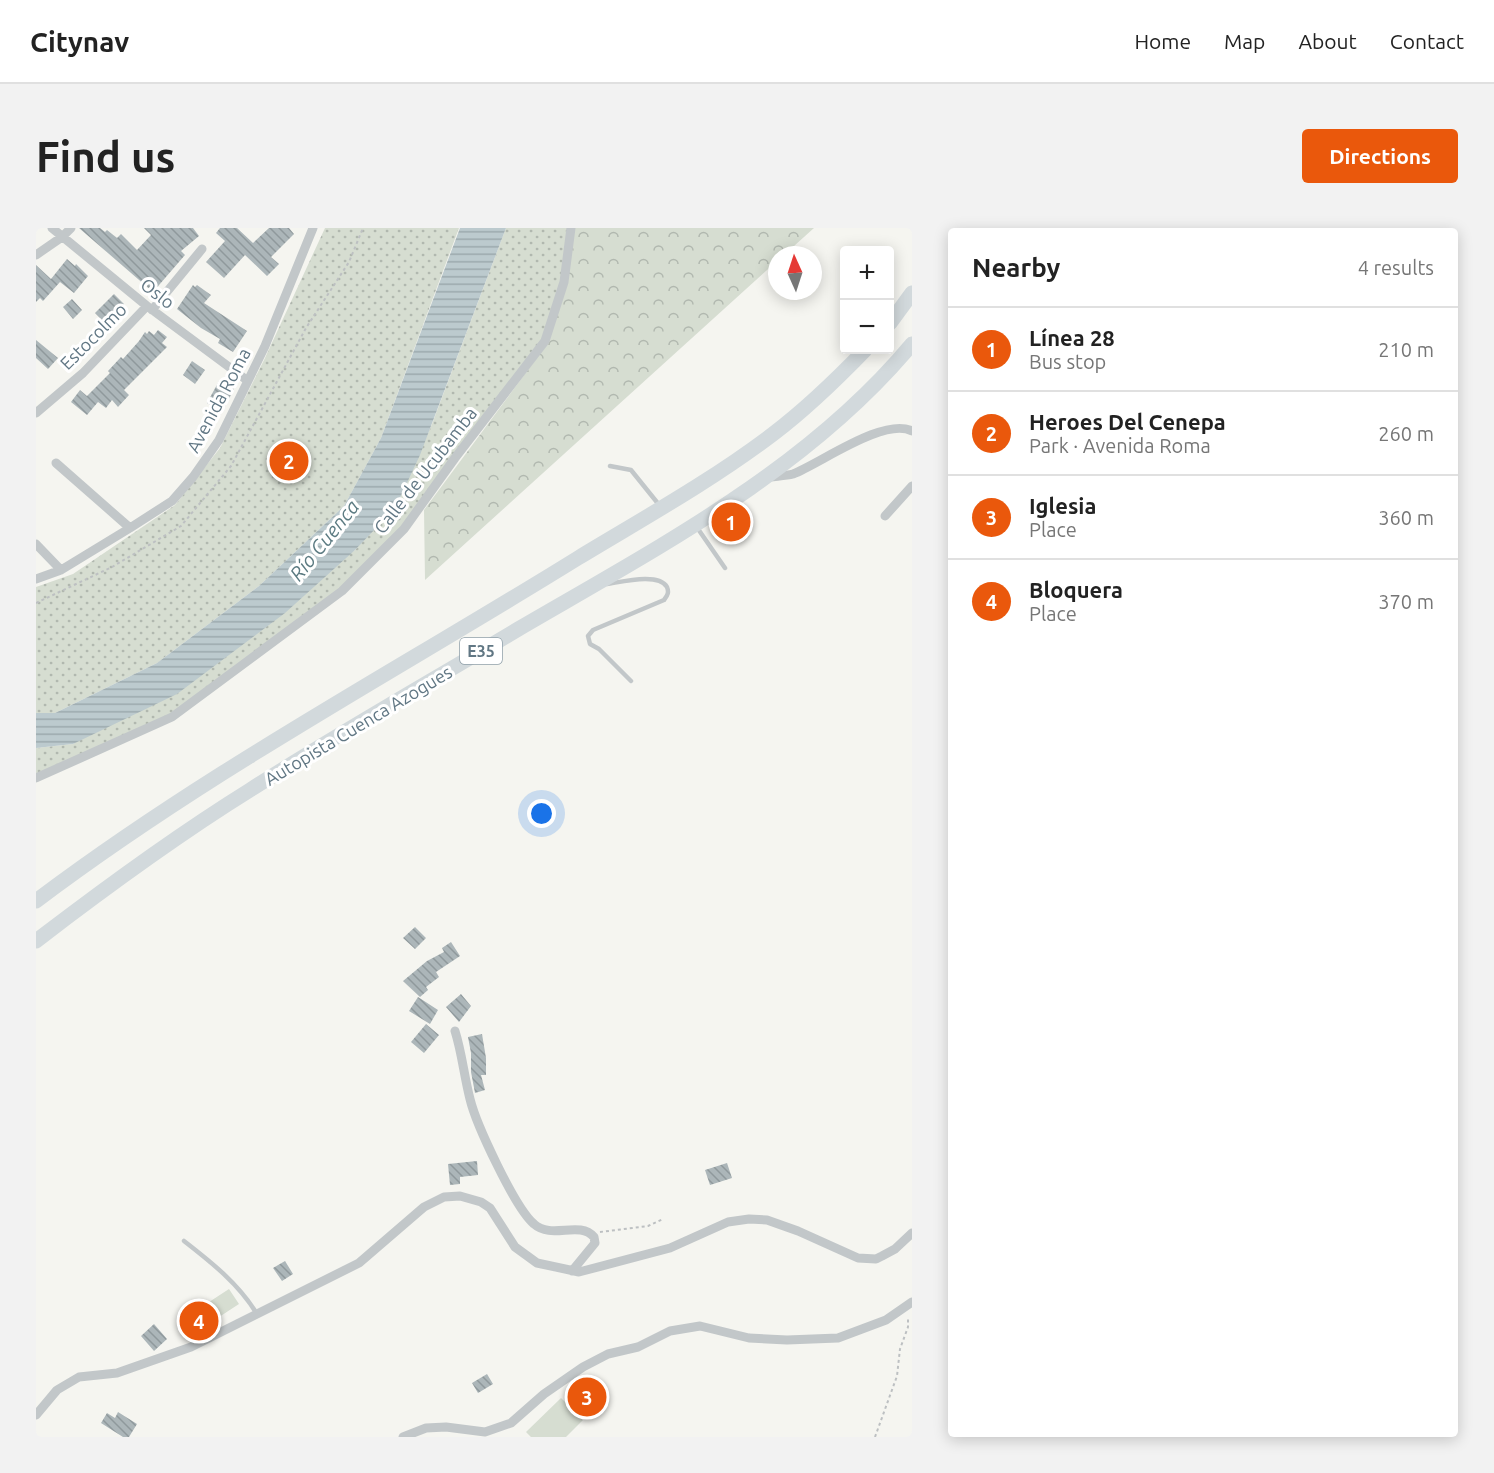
<!DOCTYPE html>
<html lang="en">
<head>
<meta charset="utf-8">
<style>
	:root { --surface:#fff; --page:#f2f2f2; --text:#222; --muted:#767676; --line:#e0e0e0; --accent:#ea580c }
	body { margin:0; font-family:Ubuntu,sans-serif; background:var(--page); color:var(--text) }
	.controls { position:absolute; right:18px; top:18px; display:grid; overflow:hidden; border-radius:6px; box-shadow:0 3px 15px #0003 }
	.controls button { width:54px; height:54px; display:grid; place-items:center; padding:0; border:0; border-bottom:2px solid var(--line); background:var(--surface); color:var(--text); font:30px sans-serif }
	.compass { position:absolute; left:732px; top:18px; width:54px; height:54px; border-radius:50%; background:var(--surface); box-shadow:0 3px 15px #0003; rotate:357deg }
	.you { position:absolute; left:506px; top:586px; width:21px; height:21px; margin:-15px; border:4px solid #fff; border-radius:50%; background:#1a73e8; box-shadow:0 0 0 9px #1a73e833 }
	.badge { display:grid; place-items:center; width:39px; height:39px; border-radius:50%; background:var(--accent); color:#fff; font-size:20px; font-weight:700 }
	.pin { position:absolute; translate:-50% -50%; border:3px solid #fff; box-shadow:0 2px 6px #0006 }
	.list { margin:0; padding:0; list-style:none }
	h2 { display:flex; justify-content:space-between; align-items:center; height:78px; margin:0; padding:0 24px; font-size:26px }
	h2 small { font-size:20px; font-weight:400; color:var(--muted) }
	.list li { display:grid; grid-template-columns:39px 1fr auto; gap:18px; align-items:center; box-sizing:border-box; height:84px; padding:0 24px; border-top:2px solid var(--line) }
	.list b { display:block; font-size:22px; white-space:nowrap }
	.list p { margin:0; font-size:20px; white-space:nowrap; color:var(--muted) }
	.list em { font-size:20px; font-style:normal; color:var(--muted) }
	.map { position:relative; flex:none; width:876px; height:1209px; overflow:hidden; border-radius:6px }
	header { display:flex; align-items:center; gap:36px; box-sizing:border-box; height:84px; padding:0 30px; background:var(--surface); border-bottom:2px solid var(--line) }
	header strong { font-size:28px }
	nav { display:flex; gap:33px; margin-inline-start:auto; font-size:21px }
	.intro { display:flex; align-items:center; justify-content:space-between; box-sizing:border-box; height:144px; padding:0 36px }
	h1 { margin:0; font-size:42px }
	.button { padding:15px 27px; border-radius:6px; background:var(--accent); color:#fff; font-size:21px; font-weight:700 }
	main { display:flex; gap:36px; padding:0 36px }
	aside { flex:1; background:var(--surface); border-radius:6px; box-shadow:0 3px 15px #0003 }
	.map>svg:first-child { display:block }
	.forest { fill:url(#forest-crowns) }
	.park { fill:url(#park-dots) }
	.garden { fill:#d6ddd1 }
	.water { fill:url(#water-rules) }
	.building { fill:url(#building-back-hatch) }
	.lines { fill:none; stroke-linecap:round; stroke-linejoin:round }
	.path { stroke:#bdc0c2; stroke-width:2; stroke-dasharray:3 3; stroke-linecap:butt }
	.service { stroke:#c2c7c9; stroke-width:4.5 }
	.minor { stroke:#c2c7c9; stroke-width:9 }
	.trunk { stroke:#d2d9dc; stroke-width:15 }
	.labels { text-anchor:middle; dominant-baseline:central; stroke-width:6; stroke-linejoin:round; paint-order:stroke }
	.shield { fill:#fff; stroke:#90a0a9; stroke-width:1.5 }
	.shield-label { font-size:16px; font-weight:bold; fill:#617784 }
	.street-label { font-size:18px; fill:#617784; stroke:#fff }
	.water-label { font-size:20px; font-style:italic; fill:#5c7b82; stroke:#fff }
</style>
</head>
<body>
<header>
<strong>Citynav</strong>
<nav><a>Home</a><a>Map</a><a>About</a><a>Contact</a></nav>
</header>
<div class="intro"><h1>Find us</h1><a class="button">Directions</a></div>
<main>
<div class="map">
<svg width="876" height="1209" viewBox="0 0 876 1209">
	<defs>
		<pattern id="forest-crowns" width="20" height="18" patternUnits="userSpaceOnUse" patternTransform="scale(1.5)"><rect width="20" height="18" fill="#d6ddd1"/><path d="M2 6a3 3 0 1 1 6 0M12 15a3 3 0 1 1 6 0" fill="none" stroke="#b1b8af"/></pattern>
		<pattern id="park-dots" width="8" height="8" patternUnits="userSpaceOnUse" patternTransform="scale(1.5)"><rect width="8" height="8" fill="#d6ddd1"/><path d="M2 2h.1M6 6h.1" fill="none" stroke="#b1b8af" stroke-width="1.8" stroke-linecap="round"/></pattern>
		<pattern id="water-rules" width="6" height="5" patternUnits="userSpaceOnUse" patternTransform="scale(1.5)"><rect width="6" height="5" fill="#bccace"/><path d="M0 2.5h6" fill="none" stroke="#9ca9ad"/></pattern>
		<pattern id="building-back-hatch" width="6" height="6" patternUnits="userSpaceOnUse" patternTransform="scale(1.5)"><rect width="6" height="6" fill="#acb6b9"/><path d="M-1 5l2 2M0 0l6 6M5-1l2 2" fill="none" stroke="#8f999c"/></pattern>
	</defs>
	<rect width="100%" height="100%" fill="#f5f5f0"/>
	<path class="forest" d="M538,0h240l-30,27h-7v6l-352,319 -1,-70 124,-167z"/>
	<path class="park" d="M289,0h134l-78,210 -37,68 -85,80 -102,77 -102,50h-19v-126l37,-13 102,-69 45,-57 44,-88z
		M470,0h65l-7,54 -19,59 -141,188 -62,62 -170,126 -136,61v-30l37,-4 282,-194 44,-50 33,-76z"/>
	<path class="garden" d="M193,1061l10,15 -23,15 -10,-15z
		M525,1170l22,22 -17,17h-35l-5,-5z"/>
	<path class="water" d="M424,0h46l-86,227 -21,45 -21,26 -23,24 -70,63 -108,81 -104,50 -37,4v-35h19l102,-50 102,-77 85,-80 37,-68z"/>
	<path class="building" d="M43,0h21l5,4 2,-2 10,8 4,-4 16,16 14,-15 -7,-7h49l6,8 -18,15 4,4 -32,37z
		M184,0h17l16,15 16,-15h20l5,6 -23,23 8,7 -12,12 -22,-21 -21,23 -18,-16 19,-21 -9,-8z
		M31,31l8,7 1,-2 12,12 -14,17 -14,-11 -17,19 -3,-3 -4,4v-37l15,14z
		M157,57l2,2 2,-2 14,10 -7,8 43,28 -14,21 -15,-9 2,-4 -19,-11 -24,-19z
		M78,66l10,10 -19,19 -10,-10z
		M36,71l10,11 -9,9 -10,-12z
		M122,102l9,7 -5,6 5,4 -43,43 5,5 -11,12 -6,-7 -6,8 -8,-6 -11,13 -16,-13 9,-12 7,6 23,-23 -2,-2 13,-14 2,2 16,-18 6,-9 2,2 2,-3 5,4z
		M0,112l22,18 -10,11 -12,-11z
		M156,133l13,9 -10,14 -12,-9z
		M183,153l15,8 -12,23 -15,-9z
		M379,699l11,11 -11,11 -12,-11z
		M415,714l9,14 -24,16 3,5 -13,10 2,3 -8,7 -17,-16 24,-20 17,-9 -2,-4z
		M425,766l10,12 -12,16 -13,-15z
		M382,769l20,13 -8,14 -21,-13z
		M390,796l13,11 -15,18 -13,-11z
		M446,806l4,24v17h-5l4,15 -10,3 -4,-21v-19l-3,-16z
		M441,933l1,14 -18,2v7l-10,1 -2,-21z
		M691,935l5,15 -22,7 -5,-15z
		M249,1033l8,13 -11,7 -9,-13z
		M118,1096l13,15 -13,12 -13,-15z
		M451,1146l6,10 -15,9 -6,-10z
		M553,1156l11,12 -15,15 -11,-12z
		M82,1184l19,12 -8,13h-6l-22,-14 6,-10 8,5z"/>
	<g class="lines">
		<path class="path" d="M0,375l76,-36 69,-41 50,-60 75,-138 43,-66 14,-34
			M564,1004l48,-6 15,-7
			M839,1209l22,-61 3,-27 8,-22v-9"/>
		<path class="service" d="M574,238l21,4 29,36
			M660,298l29,42
			M571,356c14,-2 52,-12 60,3 2,5 1,8 -3,13l-71,30 -5,6 2,8 9,5 32,32
			M148,1013c27,21 55,43 73,73"/>
		<path class="minor" d="M16,0l95,78 101,75
			M0,27l26,-18 9,-9
			M116,82l50,-61
			M0,185l47,-40 64,-67
			M20,235l74,65
			M734,249c7,-1 16,-1 23,-3 28,-11 91,-57 119,-43
			M849,288l27,-30
			M0,316l25,26
			M0,351l25,-9 69,-42 42,-27 21,-24 26,-37 46,-94 48,-118
			M0,550l136,-61 170,-126 62,-62 51,-71 90,-117 19,-59 7,-54
			M419,803c7,22 9,45 15,68 6,25 45,109 64,125 18,16 45,-4 60,13l1,6 -23,28
			M0,1187l21,-25 22,-13 38,-4 74,-26 168,-84 65,-56 20,-10 16,-1 21,6 9,6 25,39 22,16 42,9 91,-24 58,-26 21,-3 18,1 31,11 60,27 18,1 6,-3 13,-7 17,-16
			M367,1209l23,-9 20,-1 39,5 26,-9 33,-29 39,-27 25,-13 30,-7 32,-16 30,-5 49,12 38,2 51,-2 48,-18 26,-18"/>
		<path class="trunk" d="M854,95l22,-30
			M0,673c171,-129 360,-230 542,-343 66,-40 133,-77 195,-124 33,-25 63,-54 92,-84
			M0,713c69,-53 140,-105 214,-151 88,-56 180,-108 270,-162 139,-81 288,-159 392,-284"/>
	</g>
	<g class="labels">
		<rect class="shield" x="424" y="410" width="42" height="26" rx="4.5"/>
		<g class="shield-label">
			<text x="445" y="423">E35</text>
		</g>
		<g class="street-label">
			<text transform="translate(122 65) rotate(38)">Oslo</text>
			<text transform="translate(57 108) rotate(-45)">Estocolmo</text>
			<text transform="translate(182 172) rotate(-62)">Avenida Roma</text>
			<text transform="translate(389 242) rotate(-52)">Calle de Ucubamba</text>
			<text transform="translate(322 497) rotate(-31)">Autopista Cuenca Azogues</text>
		</g>
		<g class="water-label">
			<text transform="translate(288 312) rotate(-51)">Río Cuenca</text>
		</g>
	</g>
</svg>
<div class="controls">
<button>+</button>
<button>−</button>
</div>
<svg class="compass" viewBox="-18 -18 36 36"><path d="M0-13l5 13h-10z" fill="#e53935"/><path d="M0 13l5-13h-10z" fill="#767676"/></svg>
<div class="you"></div>
<div class="pin badge" style="left:695px;top:294px">1</div>
<div class="pin badge" style="left:253px;top:233px">2</div>
<div class="pin badge" style="left:551px;top:1169px">3</div>
<div class="pin badge" style="left:163px;top:1093px">4</div>
</div>
<aside>
<h2>Nearby<small>4 results</small></h2>
<ul class="list">
<li><span class="badge">1</span><div><b>Línea 28</b><p>Bus stop</p></div><em>210 m</em></li>
<li><span class="badge">2</span><div><b>Heroes Del Cenepa</b><p>Park · Avenida Roma</p></div><em>260 m</em></li>
<li><span class="badge">3</span><div><b>Iglesia</b><p>Place</p></div><em>360 m</em></li>
<li><span class="badge">4</span><div><b>Bloquera</b><p>Place</p></div><em>370 m</em></li>
</ul>
</aside>
</main>
</body>
</html>
